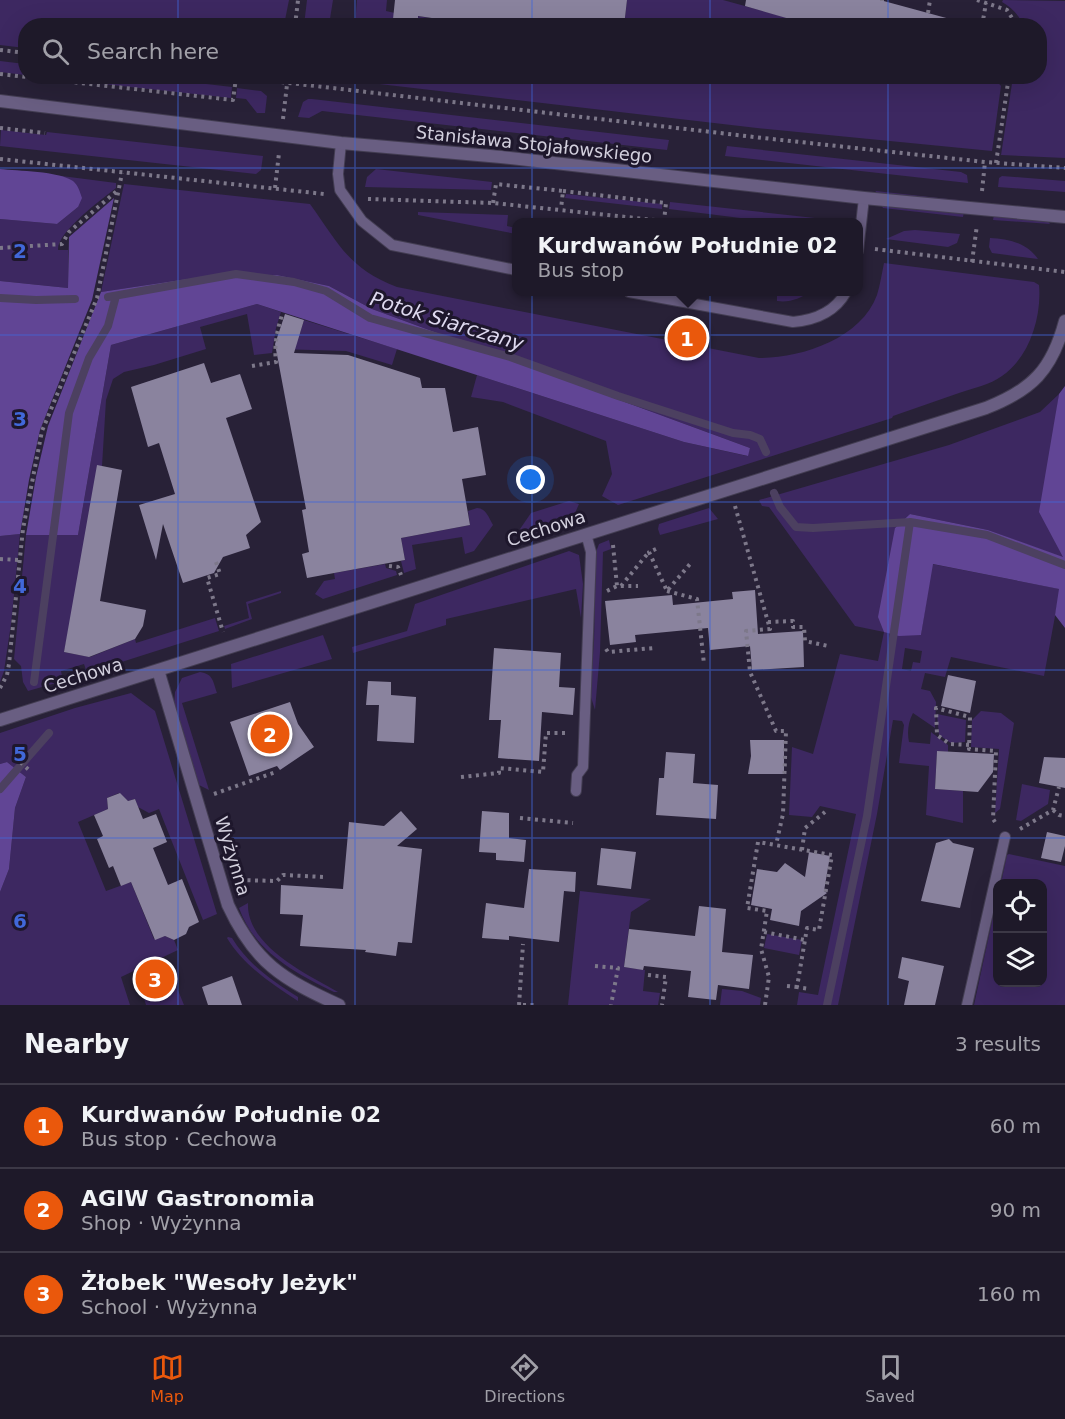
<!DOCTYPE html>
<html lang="en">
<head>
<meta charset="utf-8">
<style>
	:root { --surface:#1e1929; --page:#262231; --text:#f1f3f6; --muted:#a1a0a8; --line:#3c3846; --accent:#ea580c }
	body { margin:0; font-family:"DejaVu Sans",sans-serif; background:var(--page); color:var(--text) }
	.controls { position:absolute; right:18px; bottom:18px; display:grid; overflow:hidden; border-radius:12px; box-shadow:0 6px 24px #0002 }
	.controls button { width:54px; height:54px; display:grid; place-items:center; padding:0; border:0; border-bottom:2px solid var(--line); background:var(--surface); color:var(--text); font:30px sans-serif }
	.you { position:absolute; left:531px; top:480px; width:21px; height:21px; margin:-15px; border:4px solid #fff; border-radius:50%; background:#1a73e8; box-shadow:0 0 0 9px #1a73e833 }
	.badge { display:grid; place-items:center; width:39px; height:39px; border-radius:50%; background:var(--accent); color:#fff; font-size:20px; font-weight:700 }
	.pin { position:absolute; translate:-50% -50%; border:3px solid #fff; box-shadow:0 2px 6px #0006 }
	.popup { position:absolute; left:512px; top:218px; width:351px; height:78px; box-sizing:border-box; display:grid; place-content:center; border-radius:12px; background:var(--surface); filter:drop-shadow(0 2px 4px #0005); font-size:20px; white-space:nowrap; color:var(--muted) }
	.popup b { font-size:22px; color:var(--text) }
	.popup::after { content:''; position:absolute; left:50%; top:100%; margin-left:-12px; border:12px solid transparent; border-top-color:var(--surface) }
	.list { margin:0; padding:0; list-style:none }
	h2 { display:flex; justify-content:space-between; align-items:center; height:78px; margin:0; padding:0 24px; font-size:26px }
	h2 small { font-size:20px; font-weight:400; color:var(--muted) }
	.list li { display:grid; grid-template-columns:39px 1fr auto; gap:18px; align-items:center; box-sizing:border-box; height:84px; padding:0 24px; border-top:2px solid var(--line) }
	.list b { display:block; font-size:22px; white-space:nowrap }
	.list p { margin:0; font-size:20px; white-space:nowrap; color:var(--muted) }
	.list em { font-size:20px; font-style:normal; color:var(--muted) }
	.icon { flex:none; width:33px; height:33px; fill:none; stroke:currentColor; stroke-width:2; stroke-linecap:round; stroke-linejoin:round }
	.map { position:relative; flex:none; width:1065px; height:1005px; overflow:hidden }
	.search { position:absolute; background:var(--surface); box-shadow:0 6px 24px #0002; left:18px; right:18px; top:18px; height:66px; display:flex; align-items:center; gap:15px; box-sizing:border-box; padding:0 21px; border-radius:24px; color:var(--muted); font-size:22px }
	.sheet { height:330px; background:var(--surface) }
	nav { display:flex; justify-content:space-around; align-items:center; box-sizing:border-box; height:84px; border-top:2px solid var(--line); background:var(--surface); font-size:16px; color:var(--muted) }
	nav a { display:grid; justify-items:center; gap:3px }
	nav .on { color:var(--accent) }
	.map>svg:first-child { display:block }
	.green { fill:#3d2861; fill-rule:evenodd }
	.forest { fill:#614595 }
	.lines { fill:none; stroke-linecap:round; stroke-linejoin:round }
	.stream { stroke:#4c4060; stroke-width:8 }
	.building { fill:#8a839e }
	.service-casing { stroke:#433d52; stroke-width:12 }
	.minor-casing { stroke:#433d52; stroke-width:14 }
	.tertiary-casing { stroke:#433d52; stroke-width:14 }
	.path { stroke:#7d788a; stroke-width:4; stroke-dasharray:3 4.5; stroke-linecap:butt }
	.service { stroke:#695e82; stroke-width:10 }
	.minor { stroke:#695e82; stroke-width:12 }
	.tertiary { stroke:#695e82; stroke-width:12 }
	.grid { fill:none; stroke:#4168d9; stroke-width:1.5; stroke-opacity:0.55 }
	.labels { text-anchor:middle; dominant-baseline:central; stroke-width:6; stroke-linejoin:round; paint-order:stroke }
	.street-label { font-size:18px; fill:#d2cfdd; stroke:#1e172c }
	.water-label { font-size:20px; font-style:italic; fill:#ded9ef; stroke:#1e172c }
	.grid-label { font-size:20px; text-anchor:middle; font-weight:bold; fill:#4168d9; stroke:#1e172c; stroke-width:6; stroke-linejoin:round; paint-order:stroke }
</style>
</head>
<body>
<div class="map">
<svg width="1065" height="1005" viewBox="0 0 1065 1005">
	<rect width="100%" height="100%" fill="#282137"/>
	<path class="green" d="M0,0h289l-5,25 -258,1 -1,22 -25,-3z
		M307,0h26l-4,25h-25z
		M357,0h30l-1,11 9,2 -2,6 24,3v-6l13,2 -1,7 -74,1z
		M627,0h96l91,25 -190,1z
		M1003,0l62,1v157l-64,-3 12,-78 27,-1v-50l-17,-1c-3,-9 -12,-18 -21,-23z
		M0,61l25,3v11l-25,-3z
		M138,76l94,11 -1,11 -147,-16v-5z
		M992,76l9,10 -9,65 -235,-23 -438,-51z
		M237,88l24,3 6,5 -2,17h-8l-11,-14 -10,-1z
		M308,99h4l357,41 -2,10 -345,-39 -13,7 -11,-1 5,-15z
		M1,130l45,5 1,-3 216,24 -2,14 -5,4 -256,-28z
		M727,146l234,26 6,3 1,8 -243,-27z
		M376,169l116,13 -1,8 -126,-3 2,-10z
		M54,175l62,8v5c-15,12 -59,44 -58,62h10v38l-68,-7v-62l57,5 21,-17 -7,-27z
		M1002,176l63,5v11l-67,-5 1,-9z
		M124,184l186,20c29,40 38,64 87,83l362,71c42,0 102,-19 118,-63 3,-10 5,-22 7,-32l150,19 5,3c3,32 -10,73 -37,91 -12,9 -29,12 -43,17 -22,8 -44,15 -66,23l-1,2 -274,87 -16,-9 10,-22 -6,-33 -103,-39 -32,-5 6,-22 207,67 63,14 3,-8 -378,-139 -43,-23 -52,-11 -90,4 -86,13z
		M876,191l90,10 -3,16 -80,-9 -9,-14z
		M566,194l96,10v5l-97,-11z
		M670,202l145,16 5,4h-47l-104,-13z
		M996,204c18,2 43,4 54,20l-57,-4z
		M418,212l90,3 -1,11 9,2v6l-98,-19z
		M915,230l45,4 -3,9 -9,4 -62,-8 18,-8z
		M990,238c19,1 37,5 48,21l-46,-6 -3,-6z
		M769,292h42c-11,6 -21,11 -34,9v-8z
		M257,304l24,8 -5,16 -4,25 -18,2 -7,-41 -47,13 6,22 -52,16 -30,7 -11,7 -7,21 -4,66 -38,186 26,5 45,-18 1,4 79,-25 4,13 -132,42 -3,-9 -23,7 1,5 -7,2 1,5 -28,8 -5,-9 -2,-16 -7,-7 12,-124h52l33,-190z
		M304,320l93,29 -5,16 -46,-14 -69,-2 23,-16z
		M1059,394l-3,22 8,142 -76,-28 -78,-16 -15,14 26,107 11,-71 128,25 -16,87 -93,-19 -6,20 -20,-4 -4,16 9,2 6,11 -1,26 -22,-15c-5,9 -6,20 -4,29l21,2 1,-12 17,13v7l-11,-1 -2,38 28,2v32l-37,-8 3,-49 -30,-3 5,-38 -2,-4 -9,-1 -16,94 -39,191h-41l2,-13 19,3 38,-181 -36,-8 -8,11 -23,-2 3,-68 21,7 27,-100 38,7 6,-29 -29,-6 -86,-119 -7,-1 -3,-6 190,-55 91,-33zM905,648l17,3 -2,12 -7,-1 -2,9 -9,-2z
		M569,501l10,3 -7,16 -46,14 -6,-5 11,-16z
		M477,508c9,0 12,10 16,17l-19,26 -9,3 -3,-17 -50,8 4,24 -12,4 -3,-12 4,-1 -4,-22 69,-13 -2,-14z
		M709,508l9,11 -58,16 -2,-6 1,-5z
		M20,534l-9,90 -7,47 -4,11v-146z
		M609,540l2,9 -8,3 -3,100 -5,58 -5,-16 4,-52 2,-90 3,-8z
		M569,551l10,4 4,29 -2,34 -5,-29 -130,30v6l-93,28 -1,-6 55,-16 8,-27z
		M385,564l1,4 10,3 1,4 -74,24 -8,-5 9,-13 11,-2 -1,-6z
		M281,591v2l-33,11 4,15 -27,10 -1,-3 25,-8 -3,-16z
		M323,635l9,24 -100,29 -1,-24z
		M200,672c13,2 13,9 17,21l-35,10 27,87 -10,-5 -25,-80 1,-13 7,-14z
		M131,693l24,18 62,203 -14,6 -44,-111 -10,4 -11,-6 -3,-8 -7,2 -9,-8 -12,5 1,11 -30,13 28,69 25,-9 23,57 11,-3 9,4 4,10 -57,27 9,28h-130v-113l9,-23 6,-61 11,-31 -19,-15 -7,2v-31l75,-25z
		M981,711l20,2 13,10 -14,86 -5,4 4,-64 -28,-2 1,-27z
		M937,714l29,6 -1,22 -14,1 -12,-8z
		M1022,784l28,6 -2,14 -27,17 -5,-1z
		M1009,854l56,12v139h-91l23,-107 1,84h44v-98l-41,-1 6,-28z
		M580,891l71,8 -20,13 -7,55 21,3 -2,21 17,2 -2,12h-90z
		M248,903c-2,43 59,71 90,89h-4c-39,-19 -80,-41 -95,-84z
		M767,934l35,6 -3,15 -35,-7z
		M228,937l4,1c16,26 40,43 66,59v4c-26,-17 -55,-36 -71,-63z
		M173,978l11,27h-38l-5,-16z
		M722,989l20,2 19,7 -1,7h-40z"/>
	<path class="forest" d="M0,169c18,2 58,2 73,12 5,4 7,11 9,17l-4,9 -21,17 -57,-5z
		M114,198l-22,102 -52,130 -11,50 -9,54 -20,2v-255l68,7 1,-51z
		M277,275l52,11 43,23 378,139 -2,8 -64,-14 -427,-138 -146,41 -33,190h-52l10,-58 12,-51 53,-134 86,-13z
		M1065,386v242l-10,-13 4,-26 -126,-25 -12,71 -22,1 -15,-4 -6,-15 17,-89 15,-14 78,16 75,27 -24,-45 20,-118z
		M7,762l19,15 -11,31 -6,61 -9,23v-128z"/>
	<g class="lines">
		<path class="stream" d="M108,297l128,-23 58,8 32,9 44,27 140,39 108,39 115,37 17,2 10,4 6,13
			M0,298l36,2 39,-1
			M774,493l6,14 16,20 17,1 97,-6 77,13 78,30
			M34,682l35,-269 20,-55 19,-32 8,-30
			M0,789l49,-56
			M827,1005l40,-189 43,-294"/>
	</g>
	<path class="building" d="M395,0h232l-3,26h-151v-2l-55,-8v6l-25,-3z
		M746,0h134l70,19 -1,7h-135l-69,-20z
		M285,314l19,6 -10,33 54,2 72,23 2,10h23l8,44 25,-5 8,48 -24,4 8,46 -69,13 4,22 -98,18 -5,-24 7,-2 -7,-42 4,-1 -31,-165z
		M204,363l7,20 29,-9 12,35 -26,9 35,104 -15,13 4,13 -27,9 -9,16 -31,10 -20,-59 -7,36 -17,-55 36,-11 -16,-51 -11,4 -17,-60z
		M97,465l25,5 -22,131 46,9 -3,16 -8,13 -46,18 -25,-5z
		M755,590l3,44 45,-3 1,36 -52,3 -2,-24 -40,4 -2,-22 -73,7 1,7 -26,3 -5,-44 67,-6 1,10 60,-6 -1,-7z
		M494,648l67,5 -2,34 16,1 -2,27 -31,-3 -3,49 -41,-3 3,-38h-12z
		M948,675l28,6 -6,32 -29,-7z
		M368,681l23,1v13l25,2 -2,46 -37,-2 2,-36h-13z
		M290,702l8,22 16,23 -34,23 -3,-4 -28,10 -19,-54z
		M750,740h34v34h-36l3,-18z
		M937,751l57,3 -1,18 -15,20 -43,-3z
		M666,752l29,2 -2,29 25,2 -2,34 -60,-4 3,-37h5z
		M1044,757l21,1v30l-26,-5z
		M120,793l8,8 7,-2 8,20 13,-5 11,28 -14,6 15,37 14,-6 17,43 -10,5 -3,7 -12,6 -9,-4 -10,4 -24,-58 -10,4 -8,-20 -4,2 -12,-29 6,-3 -9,-21 14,-6 -1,-11z
		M401,811l16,18 -20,17 25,3 -10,94 -14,-1 -2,14 -31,-4 1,-2 -66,-4 3,-31 -23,-1 1,-29 62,4 6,-67 35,4z
		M482,811l27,2v25l17,2 -2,22 -28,-2v-7l-17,-1z
		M1047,832l18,4v10l-4,16 -20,-4z
		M949,839l4,4 21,5 -14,60 -39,-7 15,-58z
		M601,848l35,4 -5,37 -34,-4z
		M809,852l21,4 -6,35 3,2 -26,18 -2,15 -29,-6 2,-11 -21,-4 6,-36 20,3 8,-9 20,14z
		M529,869l47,3 -1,20 -11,-1 -5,51 -50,-6v4l-27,-2 4,-35 38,5z
		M699,906l27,3 -4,43 31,3 -4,34 -31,-4 -2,15 -28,-3 3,-26 -47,-5 -1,4 -19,-3 5,-38 66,7z
		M902,957l42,9 -9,39h-31l5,-24 -11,-3z
		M232,976l10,29h-34l-6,-18z"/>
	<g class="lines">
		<g class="service-casing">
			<path id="service" d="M341,143l-3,31 2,16 22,31 30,24 124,25
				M858,251l6,-53
				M629,292l164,30c22,-2 42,-10 53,-30
				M576,791l1,-16 6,-8 8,-215 -5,-18
				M967,1005l38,-168"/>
		</g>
		<g class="minor-casing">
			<path id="minor" d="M158,670l70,235c27,58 54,74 111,100
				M0,720l986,-312c46,-18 66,-38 79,-87"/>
		</g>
		<g class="tertiary-casing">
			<path id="tertiary" d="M0,101l341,42 160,14 363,41 201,19"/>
		</g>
		<path class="path" d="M977,0l30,10 10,16
			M882,1v-1
			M928,13l2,-13
			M295,26l3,-26
			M982,26l4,-23
			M0,50l26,3
			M0,74l233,26 3,-22
			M229,76l534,62 222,24 80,6
			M81,83v-7
			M283,119l5,-43
			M0,128l45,5
			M0,159l324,35
			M996,163l13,-87
			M275,188l4,-35
			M563,191l103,12 -2,18
			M982,191l3,-29
			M368,199l125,4 181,19
			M493,203l3,-19 67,7 -2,18
			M0,248l62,-4 7,-12 49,-42
			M875,249l190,23
			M972,262l5,-37
			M252,366l24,-4c-2,-16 1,-32 6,-47
			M735,506l35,123 -24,2 4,41 26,59h10l-3,83 -7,31
			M613,545l4,41h21
			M656,549l-7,3 18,39 23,-27
			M0,559l20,1
			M216,562l4,12 -13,4 16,54
			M389,566l9,1 3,8
			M621,586l28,-34
			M607,591l10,-5
			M667,591l30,8 7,65
			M768,622l25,-1v6h11l1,14 23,5
			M606,649l2,3 46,-4
			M0,688l7,-13 2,-11 14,-135 19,-98 55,-133 25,-125
			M969,745l-19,-1 -13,-9 -1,-27 34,9 -1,32 27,2 -3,68 2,3
			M15,757l16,15
			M461,777l38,-4v-5l44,4 3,-39h20
			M214,794l62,-22
			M1053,810l6,5 6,1
			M520,818l53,5
			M1020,829l33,-19 6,-23
			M802,850l3,-22 20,-16
			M240,880l37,1 6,-6 41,2
			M764,932l41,8
			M595,966l23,2 -7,37
			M648,975l18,2 -4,28
			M787,986l10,1
			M519,1005l4,-61
			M523,1005h14
			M765,1005l4,-28 -8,-28 6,-38 -20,-3 11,-66 74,13 -13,75 -12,-2 -10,59 13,2"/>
		<use href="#service" class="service"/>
		<use href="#minor" class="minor"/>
		<use href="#tertiary" class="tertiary"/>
	</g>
	<path class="grid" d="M178,0v26M355,0v26M532,0v26M710,0v26M888,0v26M178,76v929M355,76v929M532,76v929M710,76v929M888,76v929M0,168h1065M0,335h1065M0,502h1065M0,670h1065M0,838h1065"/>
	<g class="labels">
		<g class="street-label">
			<text transform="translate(534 144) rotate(6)">Stanisława Stojałowskiego</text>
			<text transform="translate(546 528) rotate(-18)">Cechowa</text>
			<text transform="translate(83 675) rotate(-17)">Cechowa</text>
			<text transform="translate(233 856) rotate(73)">Wyżynna</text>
		</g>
		<g class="water-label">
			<text transform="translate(447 321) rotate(17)">Potok Siarczany</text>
		</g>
	</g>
	<g class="grid-label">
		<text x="20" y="258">2</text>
		<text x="20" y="426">3</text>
		<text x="20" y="593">4</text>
		<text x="20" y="761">5</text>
		<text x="20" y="928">6</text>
	</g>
</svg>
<div class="controls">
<button><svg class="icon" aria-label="locate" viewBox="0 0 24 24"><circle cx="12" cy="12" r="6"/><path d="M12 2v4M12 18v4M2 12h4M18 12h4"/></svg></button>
<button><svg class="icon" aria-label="layers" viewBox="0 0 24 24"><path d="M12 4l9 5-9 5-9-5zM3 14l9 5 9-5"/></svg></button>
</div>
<div class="you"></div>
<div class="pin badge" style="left:687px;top:338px">1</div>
<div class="popup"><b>Kurdwanów Południe 02</b>Bus stop</div>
<div class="pin badge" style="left:270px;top:734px">2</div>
<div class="pin badge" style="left:155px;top:979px">3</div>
<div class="search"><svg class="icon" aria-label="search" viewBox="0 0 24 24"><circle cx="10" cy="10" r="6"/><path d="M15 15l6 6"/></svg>Search here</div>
</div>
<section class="sheet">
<h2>Nearby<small>3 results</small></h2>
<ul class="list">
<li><span class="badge">1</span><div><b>Kurdwanów Południe 02</b><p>Bus stop · Cechowa</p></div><em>60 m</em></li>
<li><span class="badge">2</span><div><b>AGIW Gastronomia</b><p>Shop · Wyżynna</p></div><em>90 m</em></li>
<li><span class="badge">3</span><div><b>Żłobek &quot;Wesoły Jeżyk&quot;</b><p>School · Wyżynna</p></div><em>160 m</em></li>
</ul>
</section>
<nav>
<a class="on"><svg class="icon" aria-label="map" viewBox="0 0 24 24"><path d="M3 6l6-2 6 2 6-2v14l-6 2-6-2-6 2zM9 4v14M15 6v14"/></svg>Map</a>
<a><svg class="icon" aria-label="directions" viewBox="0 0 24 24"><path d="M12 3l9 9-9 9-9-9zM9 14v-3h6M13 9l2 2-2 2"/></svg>Directions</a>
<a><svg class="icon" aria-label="saved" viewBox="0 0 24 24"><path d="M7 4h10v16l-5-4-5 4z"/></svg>Saved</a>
</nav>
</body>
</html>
